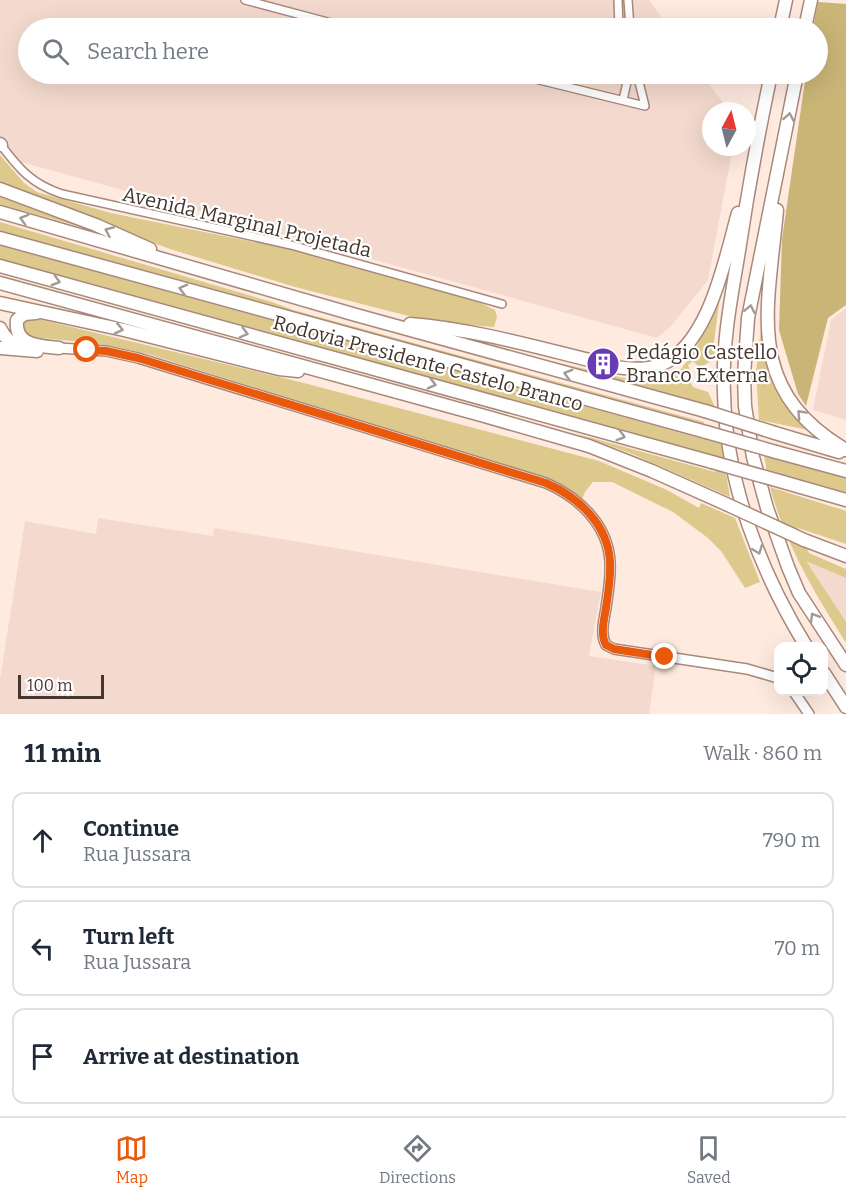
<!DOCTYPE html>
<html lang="en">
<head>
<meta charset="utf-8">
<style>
	:root { --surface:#fff; --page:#f6f6f7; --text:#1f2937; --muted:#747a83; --line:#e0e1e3; --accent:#ea580c }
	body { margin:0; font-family:Bitter,serif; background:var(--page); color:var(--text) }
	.controls { position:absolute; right:18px; bottom:18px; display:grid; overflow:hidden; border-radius:12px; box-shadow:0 6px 24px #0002 }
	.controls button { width:54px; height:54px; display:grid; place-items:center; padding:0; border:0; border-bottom:2px solid var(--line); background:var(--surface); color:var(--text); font:30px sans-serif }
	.compass { position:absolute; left:702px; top:102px; width:54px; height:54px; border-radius:50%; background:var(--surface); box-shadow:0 6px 24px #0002; rotate:7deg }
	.scale { position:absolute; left:18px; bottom:15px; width:86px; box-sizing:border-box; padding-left:6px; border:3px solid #43362f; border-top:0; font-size:16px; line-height:21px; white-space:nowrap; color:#43362f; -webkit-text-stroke:4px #fff; paint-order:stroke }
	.stop { position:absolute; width:18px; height:18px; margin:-14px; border:4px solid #ea580c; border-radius:50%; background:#fff }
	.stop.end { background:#ea580c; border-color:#fff; box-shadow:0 2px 6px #0008 }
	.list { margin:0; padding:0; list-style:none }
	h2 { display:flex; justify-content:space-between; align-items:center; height:78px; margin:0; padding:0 24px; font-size:26px }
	h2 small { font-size:20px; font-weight:400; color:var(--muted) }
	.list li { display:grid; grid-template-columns:39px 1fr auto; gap:18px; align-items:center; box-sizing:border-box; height:96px; margin:0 12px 12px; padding:0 12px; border:2px solid var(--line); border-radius:12px }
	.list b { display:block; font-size:22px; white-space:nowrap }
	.list p { margin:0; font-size:20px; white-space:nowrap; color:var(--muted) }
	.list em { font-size:20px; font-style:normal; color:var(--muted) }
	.icon { flex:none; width:33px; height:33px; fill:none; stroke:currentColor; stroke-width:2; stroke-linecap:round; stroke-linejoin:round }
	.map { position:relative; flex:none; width:846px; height:714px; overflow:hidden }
	.search { position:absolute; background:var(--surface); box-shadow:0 6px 24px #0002; left:18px; right:18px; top:18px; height:66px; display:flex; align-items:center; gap:15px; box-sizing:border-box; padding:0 21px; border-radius:33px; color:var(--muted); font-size:22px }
	.sheet { height:402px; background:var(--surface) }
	nav { display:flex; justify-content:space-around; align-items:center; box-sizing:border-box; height:84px; border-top:2px solid var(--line); background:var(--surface); font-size:16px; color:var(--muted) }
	nav a { display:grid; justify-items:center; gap:3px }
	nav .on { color:var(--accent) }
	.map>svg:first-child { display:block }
	.built { fill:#f4dace }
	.green { fill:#dec98d }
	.forest { fill:#cab577 }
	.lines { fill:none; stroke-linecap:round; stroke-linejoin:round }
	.minor-casing { stroke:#a8897a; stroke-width:10 }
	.secondary-casing { stroke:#a8897a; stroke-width:12 }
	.motorway-casing { stroke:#a8897a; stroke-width:15 }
	.minor { stroke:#fff; stroke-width:7 }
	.secondary { stroke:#fff; stroke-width:9 }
	.motorway { stroke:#fff; stroke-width:12 }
	.motorway-bridge-casing { stroke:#a8897a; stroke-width:15; stroke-linecap:butt }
	.motorway-bridge { stroke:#fff; stroke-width:12 }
	.oneway { stroke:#a19a97 }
	.route { stroke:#ea580c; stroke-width:8 }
	.labels { text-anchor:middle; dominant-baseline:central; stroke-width:4.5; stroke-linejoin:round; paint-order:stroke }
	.street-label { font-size:20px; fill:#43362f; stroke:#fff }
	.poi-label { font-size:20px; fill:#43362f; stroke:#fff; text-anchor:start }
</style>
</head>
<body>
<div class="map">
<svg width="846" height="714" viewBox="0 0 846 714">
	<rect width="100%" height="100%" fill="#ffeae0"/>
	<path class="built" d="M0,0h649l20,28h-641v46h674l27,37h-18v36h22l-25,133 -36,45 -15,13 -636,-176 -21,-23z
		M846,308v112l-33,-10 18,-90z
		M98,518l115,18 1,-8 387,64 -12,64 67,10 -7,48h-649v-35l25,-158 71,13z
		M805,560l41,18v46z"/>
	<path class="green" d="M0,155l24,28 13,9 74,21 177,36 193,54 14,7 2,7 -3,10 -62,-5 -137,-35 -122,-37 -173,-63z
		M0,196l87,32 1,1 -88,-25z
		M0,222l272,80 21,8 411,112v2l-704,-193z
		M0,245l721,199 9,53 -100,-44 -56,-20 141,39v-15l-715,-197z
		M721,289l-8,60 2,1c0,9 -8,15 -16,17l-6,-6 -5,4 2,5 -13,5 3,5 3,-1 1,2 5,-2 4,8 15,5 8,17 -218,-60 139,32 28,-3 16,-9 15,-21z
		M34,318l270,65 295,78 68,29 32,18 2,-5 34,15 25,64 -15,6 -24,-37 -13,-13 -35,-26 -61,-30h-19l-8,10 -4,9 -15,-12 -18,-9 -400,-126 -54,-11 -64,-6 -4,-2 -5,-12 3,-3z
		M761,327c2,41 15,76 47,103l-49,-10 -3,-48z
		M764,455l82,23v16l-79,-22z
		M770,487l76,24v33l-48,-16 11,25 37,16v9l-40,-17 40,61v21c-31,-49 -61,-99 -76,-156z"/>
	<path class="forest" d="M818,2l28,2v301l-18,13 -22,88 -8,-12 -19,-64 3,-91 24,-165h12v-46h-5z"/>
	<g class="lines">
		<g class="minor-casing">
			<path id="minor" d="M245,0l105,28
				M618,0l1,28
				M628,0l2,28
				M515,74l130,32 -8,-32
				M623,100l4,-18 -2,-8
				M1,145c19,25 31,39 61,49l229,51 211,59"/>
		</g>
		<g class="secondary-casing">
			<path id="secondary" d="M59,348l47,3 32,7 408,125c32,14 62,41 64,79 1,16 -2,31 -4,46 -2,12 -6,26 0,37l8,4 133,20 31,9
				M794,692l15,22"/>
		</g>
		<g class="motorway-casing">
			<path id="motorway" d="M780,28l6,-28
				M805,28l6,-28
				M771,74c-13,61 -24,122 -33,183 -8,46 -16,90 -14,136 2,90 36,178 82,253
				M797,74l-49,244 -4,57 1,31 8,51 14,51 21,59 11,26 47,72
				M0,144l1,1
				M0,189l96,36 54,24
				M777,210c-9,101 -34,179 69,240
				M0,212l356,103 349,96
				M0,238l706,194
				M0,266l712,196
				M0,283l481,132 108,31 63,25 74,33
				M0,303l124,27 155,39 19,2
				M36,313l-12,1 -7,6c-3,26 23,26 42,28
				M410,324c63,5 126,23 187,38
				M0,328c5,11 12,16 23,21
				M0,348l37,3
				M610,366c16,3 34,5 50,-1 49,-19 65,-106 78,-152
				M775,433l64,19
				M776,452l70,19
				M783,482l63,18
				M804,540l42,16
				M824,673l22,34"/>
		</g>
		<use href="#minor" class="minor"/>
		<use href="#secondary" class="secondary"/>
		<use href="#motorway" class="motorway"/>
		<g class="motorway-bridge-casing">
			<path id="motorway-bridge" d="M705,411l70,22
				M706,432l70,20
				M712,462l71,20
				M726,504l78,36"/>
		</g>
		<use href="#motorway-bridge" class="motorway-bridge"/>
	</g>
	<defs><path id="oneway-chevron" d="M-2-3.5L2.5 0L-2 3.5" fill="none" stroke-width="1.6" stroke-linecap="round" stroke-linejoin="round" transform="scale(1.5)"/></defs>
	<g class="oneway">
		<use href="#oneway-chevron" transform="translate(789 117) rotate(-80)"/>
		<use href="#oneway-chevron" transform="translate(24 219) rotate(-164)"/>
		<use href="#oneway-chevron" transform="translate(109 231) rotate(-156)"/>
		<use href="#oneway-chevron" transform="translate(56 281) rotate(16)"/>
		<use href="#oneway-chevron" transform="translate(183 289) rotate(-165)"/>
		<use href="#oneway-chevron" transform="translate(750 309) rotate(-78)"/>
		<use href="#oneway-chevron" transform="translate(119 329) rotate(13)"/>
		<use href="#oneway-chevron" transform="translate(244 333) rotate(15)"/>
		<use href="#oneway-chevron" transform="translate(568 374) rotate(-164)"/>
		<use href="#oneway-chevron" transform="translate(432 384) rotate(15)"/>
		<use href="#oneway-chevron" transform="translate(801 414) rotate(-133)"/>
		<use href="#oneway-chevron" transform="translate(621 436) rotate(16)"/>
		<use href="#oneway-chevron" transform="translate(758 550) rotate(69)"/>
		<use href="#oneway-chevron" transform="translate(814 617) rotate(-121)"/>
	</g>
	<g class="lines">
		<path class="route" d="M87,350l19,1 32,7 408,125c32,14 62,41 64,79 1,15 -2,31 -4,46 -2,12 -6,26 0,37l8,4 51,8"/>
	</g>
	<defs>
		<g id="building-disc" transform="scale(1.725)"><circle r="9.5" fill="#693cb4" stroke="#fff"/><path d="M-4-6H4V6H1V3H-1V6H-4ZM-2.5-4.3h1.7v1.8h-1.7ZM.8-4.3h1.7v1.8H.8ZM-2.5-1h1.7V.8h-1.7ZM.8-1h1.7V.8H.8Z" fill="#fff"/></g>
	</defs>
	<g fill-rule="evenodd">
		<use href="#building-disc" x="603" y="364"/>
	</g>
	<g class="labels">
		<g class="street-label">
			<text transform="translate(247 222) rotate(13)">Avenida Marginal Projetada</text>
			<text transform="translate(428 363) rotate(15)">Rodovia Presidente Castelo Branco</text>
		</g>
		<g class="poi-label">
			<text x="626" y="352">Pedágio Castello<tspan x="626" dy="23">Branco Externa</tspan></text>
		</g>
	</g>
</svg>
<div class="controls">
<button><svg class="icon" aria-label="locate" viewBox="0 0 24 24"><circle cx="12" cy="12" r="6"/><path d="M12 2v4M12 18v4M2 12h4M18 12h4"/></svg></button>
</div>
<svg class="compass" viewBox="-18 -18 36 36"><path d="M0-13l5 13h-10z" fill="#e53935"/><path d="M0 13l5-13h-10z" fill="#747a83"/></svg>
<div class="scale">100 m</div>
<div class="stop" style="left:87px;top:350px"></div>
<div class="stop end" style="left:665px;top:657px"></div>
<div class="search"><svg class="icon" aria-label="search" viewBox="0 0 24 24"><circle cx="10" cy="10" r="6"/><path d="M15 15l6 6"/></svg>Search here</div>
</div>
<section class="sheet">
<h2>11 min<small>Walk · 860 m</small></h2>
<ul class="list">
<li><svg class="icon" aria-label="ahead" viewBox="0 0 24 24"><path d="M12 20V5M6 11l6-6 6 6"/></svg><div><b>Continue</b><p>Rua Jussara</p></div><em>790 m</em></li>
<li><svg class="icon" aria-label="left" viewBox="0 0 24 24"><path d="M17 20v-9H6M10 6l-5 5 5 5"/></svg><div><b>Turn left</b><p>Rua Jussara</p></div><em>70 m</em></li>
<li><svg class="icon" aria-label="arrive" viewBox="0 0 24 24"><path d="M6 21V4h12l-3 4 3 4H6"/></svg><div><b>Arrive at destination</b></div></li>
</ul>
</section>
<nav>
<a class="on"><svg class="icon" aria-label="map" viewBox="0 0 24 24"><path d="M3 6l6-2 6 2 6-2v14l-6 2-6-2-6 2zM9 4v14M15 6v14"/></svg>Map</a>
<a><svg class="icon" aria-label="directions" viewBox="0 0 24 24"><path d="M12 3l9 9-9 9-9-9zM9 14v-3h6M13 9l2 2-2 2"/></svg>Directions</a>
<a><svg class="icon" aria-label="saved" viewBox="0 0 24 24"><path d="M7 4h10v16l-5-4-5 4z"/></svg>Saved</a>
</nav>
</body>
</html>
